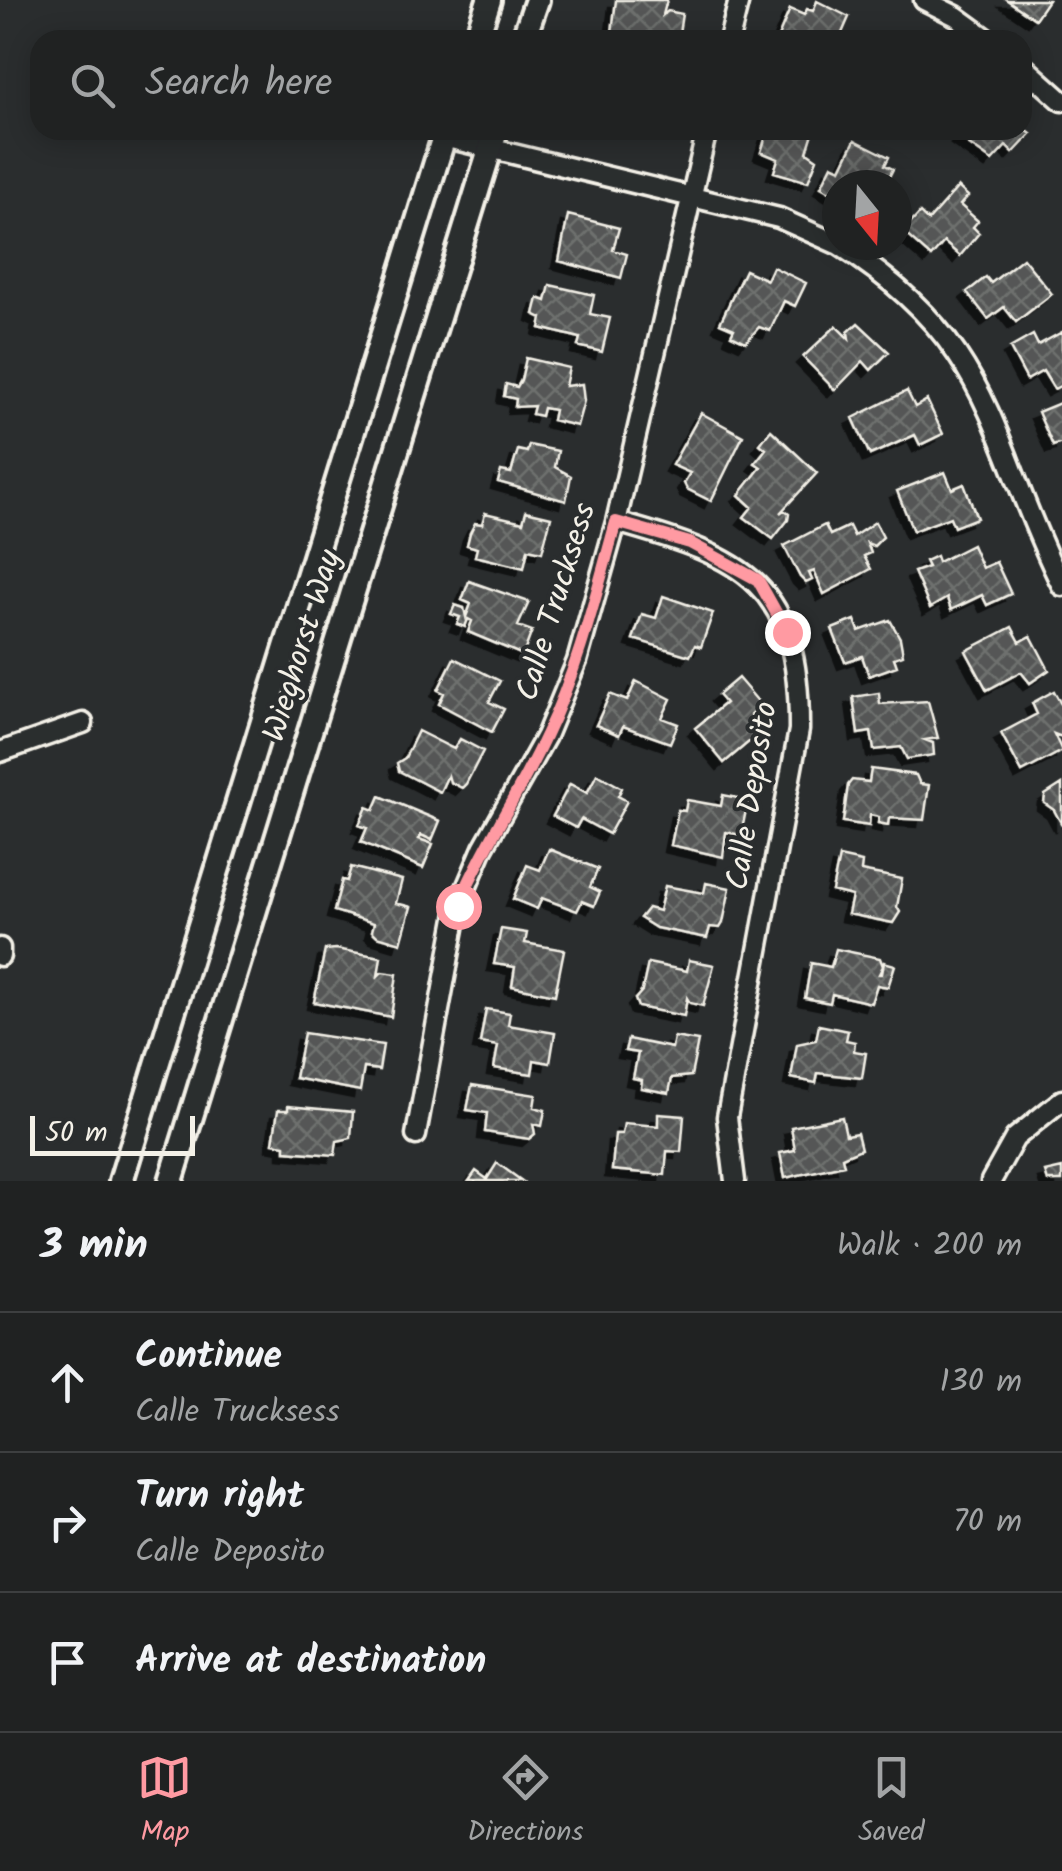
<!DOCTYPE html>
<html lang="en">
<head>
<meta charset="utf-8">
<style>
	:root { --surface:#202222; --page:#282a2a; --text:#f1f3f6; --muted:#a2a4a5; --line:#3d3f40; --accent:#ff9aa2 }
	body { margin:0; font-family:Kalam,sans-serif; background:var(--page); color:var(--text) }
	.compass { position:absolute; left:822px; top:170px; width:90px; height:90px; border-radius:50%; background:var(--surface); box-shadow:0 5px 25px #0003; rotate:162deg }
	.scale { position:absolute; left:30px; bottom:25px; width:165px; box-sizing:border-box; padding-left:10px; border:5px solid #f4f1e8; border-top:0; font-size:28px; line-height:35px; white-space:nowrap; color:#f4f1e8; -webkit-text-stroke:8px #2a2d2e; paint-order:stroke }
	.stop { position:absolute; width:30px; height:30px; margin:-22px; border:8px solid #ff9aa2; border-radius:50%; background:#fff }
	.stop.end { background:#ff9aa2; border-color:#fff; box-shadow:0 2px 10px #0008 }
	.list { margin:0; padding:0; list-style:none }
	h2 { display:flex; justify-content:space-between; align-items:center; height:130px; margin:0; padding:0 40px; font-size:42px }
	h2 small { font-size:32px; font-weight:400; color:var(--muted) }
	.list li { display:grid; grid-template-columns:65px 1fr auto; gap:30px; align-items:center; box-sizing:border-box; height:140px; padding:0 40px; border-top:2px solid var(--line) }
	.list b { display:block; font-size:38px; white-space:nowrap }
	.list p { margin:0; font-size:32px; white-space:nowrap; color:var(--muted) }
	.list em { font-size:32px; font-style:normal; color:var(--muted) }
	.icon { flex:none; width:55px; height:55px; fill:none; stroke:currentColor; stroke-width:2; stroke-linecap:round; stroke-linejoin:round }
	.map { position:relative; flex:none; width:1062px; height:1181px; overflow:hidden }
	.search { position:absolute; background:var(--surface); box-shadow:0 5px 25px #0003; left:30px; right:30px; top:30px; height:110px; display:flex; align-items:center; gap:25px; box-sizing:border-box; padding:0 35px; border-radius:30px; color:var(--muted); font-size:38px }
	.sheet { height:550px; background:var(--surface) }
	nav { display:flex; justify-content:space-around; align-items:center; box-sizing:border-box; height:140px; border-top:2px solid var(--line); background:var(--surface); font-size:28px; color:var(--muted) }
	nav a { display:grid; justify-items:center; gap:5px }
	nav .on { color:var(--accent) }
	.map>svg:first-child { display:block }
	.building { fill:url(#building-cross-hatch); stroke:#f4f1e8; stroke-width:2.5; filter:url(#shadow) }
	.lines { fill:none; stroke-linecap:round; stroke-linejoin:round }
	.minor-casing { stroke:#f4f1e8; stroke-width:25 }
	.tertiary-casing { stroke:#f4f1e8; stroke-width:30 }
	.minor { stroke:#2a2d2e; stroke-width:18 }
	.tertiary { stroke:#2a2d2e; stroke-width:22 }
	.route { stroke:#ff9aa2; stroke-width:12 }
	.labels { text-anchor:middle; dominant-baseline:central; stroke-width:8; stroke-linejoin:round; paint-order:stroke }
	.street-label { font-size:32px; fill:#f4f1e8; stroke:#2a2d2e }
</style>
</head>
<body>
<div class="map">
<svg width="1062" height="1181" viewBox="0 0 1062 1181">
	<defs>
		<pattern id="building-cross-hatch" width="8" height="8" patternUnits="userSpaceOnUse" patternTransform="scale(2.5)"><rect width="8" height="8" fill="#555756"/><path d="M0 0l8 8M0 8l8-8" fill="none" stroke="#6e706e"/></pattern>
		<filter id="shadow"><feDropShadow dx="-7" dy="7" stdDeviation="0" flood-color="#0009"/></filter>
	</defs>
	<rect width="100%" height="100%" fill="#2a2d2e"/>
	<filter id="ink" filterUnits="userSpaceOnUse"><feTurbulence type="fractalNoise" baseFrequency=".01" numOctaves="2"/><feDisplacementMap in="SourceGraphic" scale="20" xChannelSelector="R" yChannelSelector="G"/><feConvolveMatrix kernelMatrix="1 2 1 2 8 2 1 2 1" color-interpolation-filters="sRGB"/></filter>
	<g filter="url(#ink)">
		<path class="building" d="M616,0h51l-4,15 5,-4 14,3 -4,26h-33l-33,-8z
			M1007,0h41l-13,19z
			M817,1l32,16 -10,23 -12,-5 -2,5 -47,-3 12,-28 14,6 3,-6 6,2z
			M1022,127l9,7 -18,19 -7,-7 -14,15 -34,-24 6,-7z
			M768,130h46l-7,22 10,7 -9,23 -34,-10 4,-13 -17,-7z
			M855,140l34,17 -4,8 8,4 -8,16h-48v11l-16,-9 11,-22 9,4z
			M958,187l10,9 -8,9 18,16 -5,6 6,6 -19,23 -16,-14 -13,15 -28,-25 17,-19 8,8z
			M568,215l51,13 -6,22 14,4 -6,24 -62,-17z
			M1023,258l29,36 -36,28 -12,-15 -16,12 -21,-27 19,-15 5,6z
			M773,267l33,16 -11,23 -11,-5 -14,30 -11,-4 -13,15 -15,-7 3,-6 -14,-6 25,-53 22,10z
			M550,285l44,10 -4,19 20,4 -8,34 -24,-6 2,-8 -40,-10 2,-10 -8,-4 4,-16 8,3z
			M858,323l31,29 -18,18 -8,-9 -28,29 -32,-33 33,-31 13,13 -1,-7z
			M1062,332v53l-8,4 -11,-18 -16,9 -17,-32 23,-13 5,10z
			M526,358l43,10 -4,18 17,-2 2,17 -7,25 -25,-6 2,-10 -11,-2 -2,8 -9,-2 2,-8 -19,1 1,-8 -12,-3 2,-12 11,3 4,-7z
			M907,391l8,16 12,-7 16,34 -23,11 -5,-10 -45,20 -17,-37z
			M1062,402v41l-9,3 -15,-34z
			M701,413l42,23 -32,65 -24,-12 -3,-6 6,-10 -18,-8z
			M771,430l46,43 -37,40 4,-3 5,4 -1,6 -15,19 -29,-22 8,-10 -13,-12 22,-28 -6,-4 11,-14 -6,-5z
			M529,445l29,6 -3,16 16,9 -5,25 -68,-19 3,-11 10,2 7,-23 9,2z
			M945,472l7,17 12,-5 13,34 -23,9 -4,-10 -37,14 -16,-40z
			M526,511l25,6 -9,35 -14,-3 -4,19 -49,-12 2,-8 -10,-3 3,-12 5,-10 7,1 3,-11 38,9z
			M875,522l8,15 -9,9 -7,-3 4,10 -7,3 7,13 -47,25 -10,-23 -5,2 3,7 -6,3 -6,-6 -16,-31 41,-21 5,10 19,-9 5,10z
			M972,545l10,23 14,-6 15,32 -24,11 -5,-10 -31,15 -4,-12 -17,10 -16,-36 14,-5 -3,-6 11,-5 2,6z
			M469,581l60,21 -11,24 14,5 -9,24 -55,-23 4,-11 -4,-2 -3,8 -8,-3 3,-7 -9,-3 4,-9 9,3 2,9 5,-13 -9,-4z
			M663,596l50,17 -12,34 -6,-2 -5,11 -57,-17 9,-25 14,4z
			M855,620l4,11 31,-11 10,18 3,17 -9,3 3,8 -28,10 -7,-20 -17,6 -13,-33z
			M1012,627l8,15 11,-6 18,34 -19,13 -9,-11 -34,18 -21,-39z
			M454,658l46,23 -11,21 15,7 -12,23 -53,-28 5,-11 -6,-3z
			M738,678l24,28 -11,9 12,15 -39,33 -29,-35 30,-25 -7,-8z
			M636,681l35,18 -9,19 16,6 -8,19 -47,-17 -4,9 -23,-10 14,-31 17,7z
			M1054,691l8,15v31l-8,-3 8,17 -40,21 -21,-39 36,-19 -5,-11z
			M879,693l1,11 48,-3 10,37 -13,2 8,3 1,12 -27,4 -6,-12 -27,3 -3,-18 -13,2 -5,-37z
			M418,731l36,18 6,-10 23,12 -17,33 -4,4 -12,-6 -2,-7 -8,17 -41,-21 -2,-8 8,-5z
			M871,769l45,6 4,9 9,1 -5,35 -35,-2 -1,7 -10,-2 1,-6 -9,-2 -1,11 -26,-4 5,-37 4,-5 17,2z
			M597,774l25,14 -4,8 9,5 -18,33 -28,-15 -5,9 -23,-12 17,-32 17,9z
			M1062,784v41l-8,-15 -10,-7 1,-8z
			M723,795l25,5 -7,35 -15,-3 -3,25 -52,-12 7,-35 7,1 2,-11 34,6z
			M380,796l60,25 -8,19 -11,-5 -2,4 14,5 -10,24 -62,-26 6,-14 -8,-3 8,-18 7,3z
			M549,849l49,20 -8,18 10,5 -6,14 -12,-5 -5,10 -35,-13 -5,11 -24,-10 14,-34 13,5z
			M839,857l23,5 -1,9 41,8 -5,28 3,5 -7,11 -45,-9 4,-18 -20,-5z
			M351,867l51,13 -6,23 15,4 -10,36 -24,-7 -5,-5 2,-8 -40,-12 8,-31 5,1z
			M706,883l24,5 -7,35 -3,5 -10,-1 -3,11 -51,-10 -16,-10 8,-10 11,3 6,-25 39,7z
			M501,929l26,4 -2,10 39,7 -9,45 -43,-9 3,-19 -21,-3z
			M336,949l45,8 -3,19 4,-4 15,2 -6,43 -77,-15 11,-52z
			M836,949l44,9 3,8 -4,8h3l2,-12 11,3 -7,22 -11,-2 -6,18 -39,-9 -2,9 -25,-5 6,-35 20,4z
			M689,960l25,5 -11,41 -13,-3 -3,-5 -3,18 -46,-9 -3,-8 7,-8 6,-28 39,8z
			M486,1009l24,4 -2,12 47,8 -5,30 -16,-3 -2,14 -38,-6 4,-22 -18,-3z
			M819,1025l29,6 -2,9 9,2 -1,9 12,2 -4,25 -44,-5 -2,10 -25,-5 6,-34 19,-4z
			M304,1033l79,12 -4,25 -15,-2 -4,23 -65,-13z
			M674,1037l24,4 -7,35 -19,2 -3,15 -28,-5 1,-8 -9,-2 5,-25 -13,-2 3,-12 44,9z
			M472,1085l64,10 -2,12 11,3 -3,16 -9,-2 2,10 -6,5 -44,-7 2,-19 -20,-3z
			M288,1106l65,6 -2,26 -14,3 -2,14 -50,-4v-6l-12,-2 5,-33h10z
			M658,1114l26,2 -3,36 -14,-1 -2,24 -53,-5 3,-36h7l2,-11 34,3z
			M842,1117l4,18 11,-2 4,16 -19,8 2,8 -59,13 -5,-25 15,-3 -4,-23z
			M497,1163l25,18h-53l7,-10 11,8z
			M1062,1168v13h-14l-3,-9z"/>
		<g class="lines">
			<g class="minor-casing">
				<path id="minor" d="M924,0l32,16 33,24
					M729,40l10,-40
					M1022,65l40,36
					M443,137l336,81 58,26
					M839,245c157,99 149,192 223,341
					M616,522c130,36 184,61 183,208l-72,387 8,64
					M0,752l83,-29
					M0,948v8
					M416,1135l42,-228 25,-59 63,-112 31,-75 39,-139 91,-392
					M991,1181l24,-43 47,-38"/>
			</g>
			<g class="tertiary-casing">
				<path id="tertiary" d="M476,40l13,-40
					M523,40l14,-40
					M121,1181l325,-1051
					M171,1181l325,-1051"/>
			</g>
			<use href="#minor" class="minor"/>
			<use href="#tertiary" class="tertiary"/>
		</g>
	</g>
	<g class="lines" filter="url(#ink)">
		<path class="route" d="M458,906c25,-59 61,-112 88,-171 33,-68 50,-141 70,-213l74,21 68,37 29,52"/>
	</g>
	<g class="labels">
		<g class="street-label">
			<text transform="translate(557 602) rotate(-73)">Calle Trucksess</text>
			<text transform="translate(303 646) rotate(-73)">Wieghorst Way</text>
			<text transform="translate(753 796) rotate(-81)">Calle Deposito</text>
		</g>
	</g>
</svg>
<svg class="compass" viewBox="-18 -18 36 36"><path d="M0-13l5 13h-10z" fill="#e53935"/><path d="M0 13l5-13h-10z" fill="#a2a4a5"/></svg>
<div class="scale">50 m</div>
<div class="stop" style="left:458px;top:906px"></div>
<div class="stop end" style="left:787px;top:632px"></div>
<div class="search"><svg class="icon" aria-label="search" viewBox="0 0 24 24"><circle cx="10" cy="10" r="6"/><path d="M15 15l6 6"/></svg>Search here</div>
</div>
<section class="sheet">
<h2>3 min<small>Walk · 200 m</small></h2>
<ul class="list">
<li><svg class="icon" aria-label="ahead" viewBox="0 0 24 24"><path d="M12 20V5M6 11l6-6 6 6"/></svg><div><b>Continue</b><p>Calle Trucksess</p></div><em>130 m</em></li>
<li><svg class="icon" aria-label="right" viewBox="0 0 24 24"><path d="M7 20v-9h11M14 6l5 5-5 5"/></svg><div><b>Turn right</b><p>Calle Deposito</p></div><em>70 m</em></li>
<li><svg class="icon" aria-label="arrive" viewBox="0 0 24 24"><path d="M6 21V4h12l-3 4 3 4H6"/></svg><div><b>Arrive at destination</b></div></li>
</ul>
</section>
<nav>
<a class="on"><svg class="icon" aria-label="map" viewBox="0 0 24 24"><path d="M3 6l6-2 6 2 6-2v14l-6 2-6-2-6 2zM9 4v14M15 6v14"/></svg>Map</a>
<a><svg class="icon" aria-label="directions" viewBox="0 0 24 24"><path d="M12 3l9 9-9 9-9-9zM9 14v-3h6M13 9l2 2-2 2"/></svg>Directions</a>
<a><svg class="icon" aria-label="saved" viewBox="0 0 24 24"><path d="M7 4h10v16l-5-4-5 4z"/></svg>Saved</a>
</nav>
</body>
</html>
